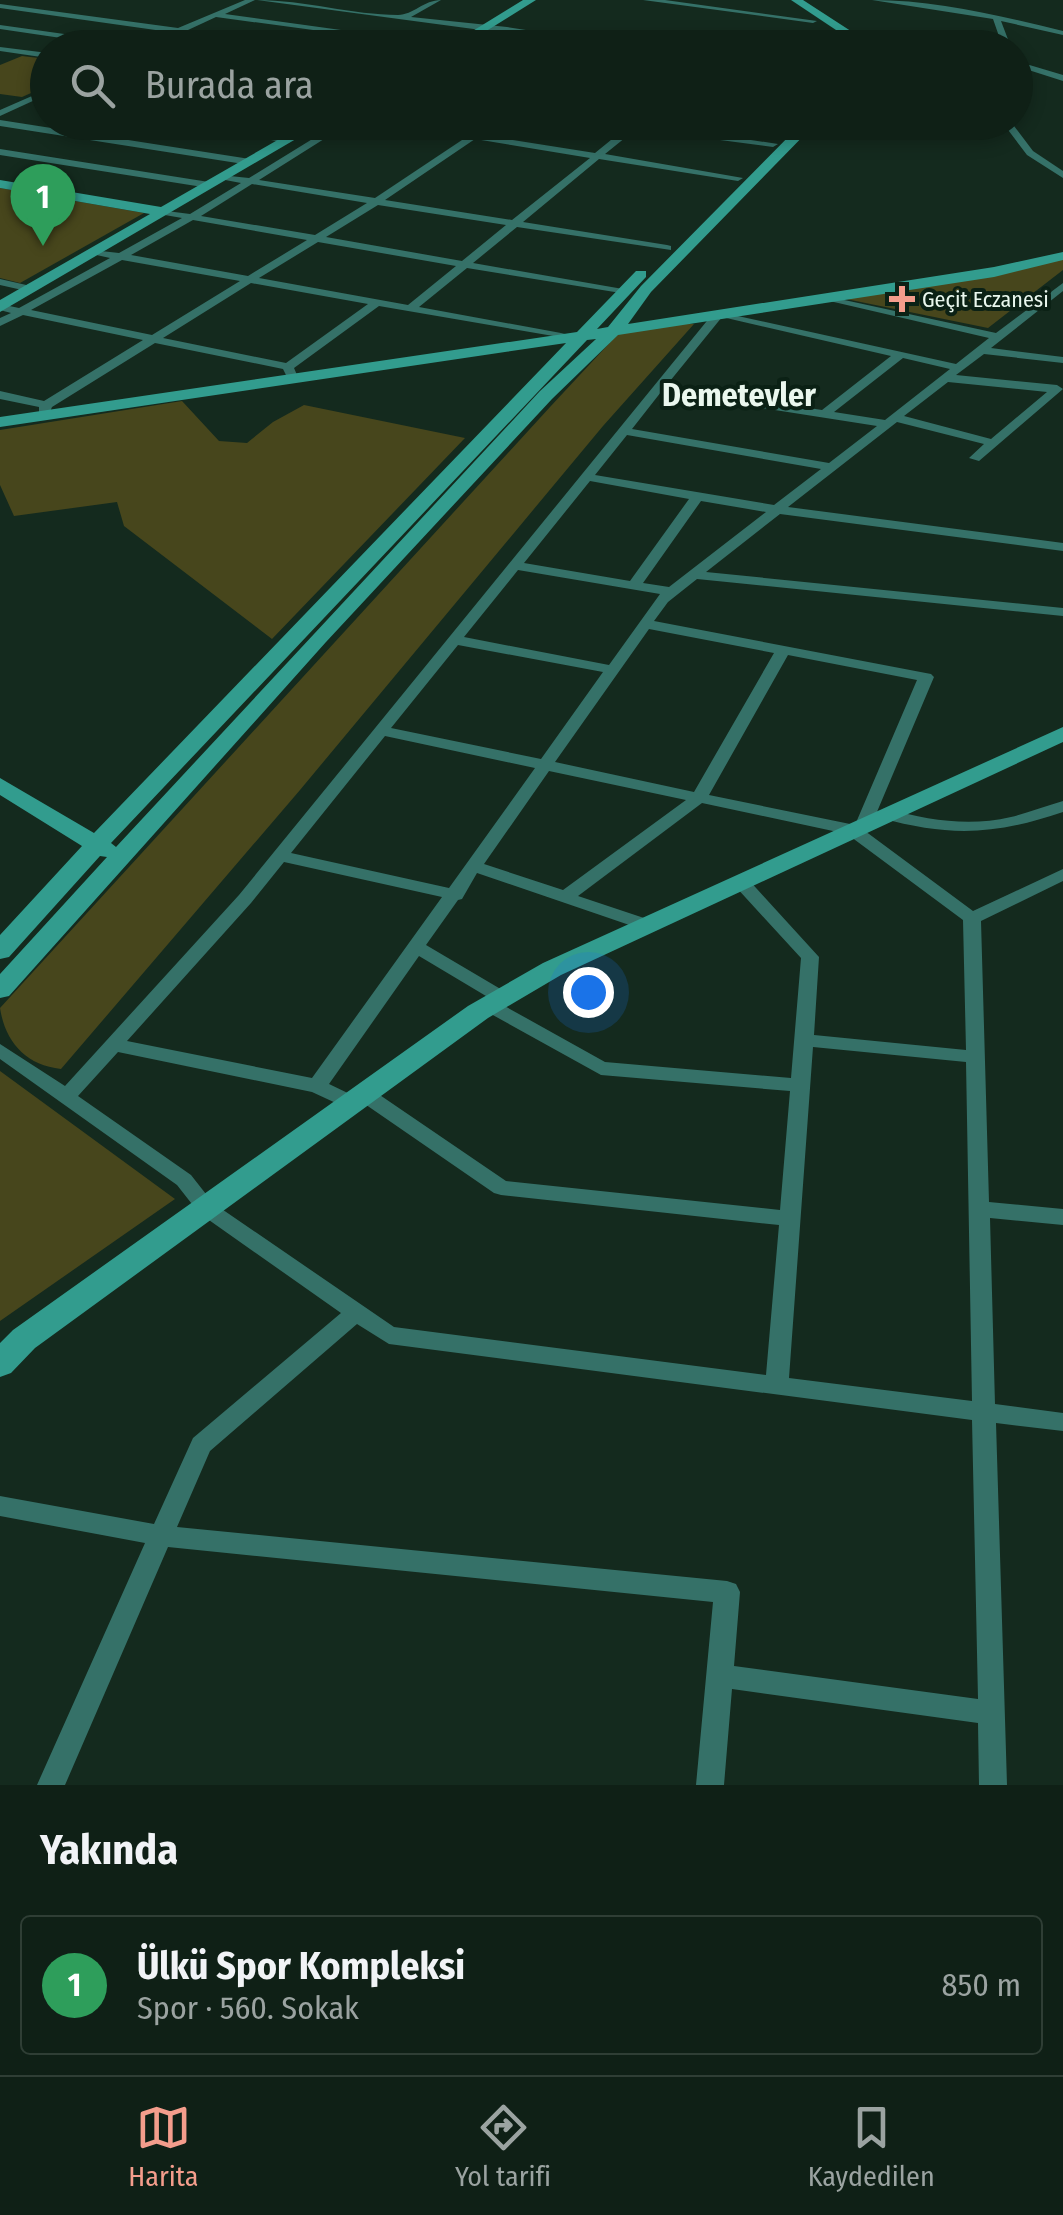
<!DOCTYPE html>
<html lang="tr">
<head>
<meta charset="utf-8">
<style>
	:root { --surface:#0f2016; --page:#1d2d23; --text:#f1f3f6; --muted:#9ba3a1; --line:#2f3e35; --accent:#f49d8c }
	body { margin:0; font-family:"Fira Sans Condensed",sans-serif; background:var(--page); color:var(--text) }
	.you { position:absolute; left:588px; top:992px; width:35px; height:35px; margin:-25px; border:8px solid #fff; border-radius:50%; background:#1a73e8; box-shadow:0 0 0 15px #1a73e833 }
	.badge { display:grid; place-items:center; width:65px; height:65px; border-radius:50%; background:var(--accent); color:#fff; font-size:32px; font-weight:700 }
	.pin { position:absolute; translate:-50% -82px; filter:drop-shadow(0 2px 5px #0008) }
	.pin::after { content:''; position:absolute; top:52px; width:35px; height:30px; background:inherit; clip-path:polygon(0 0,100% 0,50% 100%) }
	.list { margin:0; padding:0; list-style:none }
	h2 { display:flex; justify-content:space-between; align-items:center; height:130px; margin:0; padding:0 40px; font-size:42px }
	h2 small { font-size:32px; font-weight:400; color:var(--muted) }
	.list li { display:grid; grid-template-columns:65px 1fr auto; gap:30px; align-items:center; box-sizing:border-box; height:140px; margin:0 20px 20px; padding:0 20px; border:2px solid var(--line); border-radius:10px }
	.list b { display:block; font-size:38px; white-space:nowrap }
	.list p { margin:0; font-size:32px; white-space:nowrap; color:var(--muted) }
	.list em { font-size:32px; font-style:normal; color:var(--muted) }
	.icon { flex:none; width:55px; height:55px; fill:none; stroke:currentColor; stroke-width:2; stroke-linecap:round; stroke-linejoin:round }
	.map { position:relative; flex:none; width:1063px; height:1785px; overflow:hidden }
	.search { position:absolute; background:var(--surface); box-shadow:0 5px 15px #0003; left:30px; right:30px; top:30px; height:110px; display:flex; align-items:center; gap:25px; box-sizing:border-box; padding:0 35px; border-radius:55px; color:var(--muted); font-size:38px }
	.sheet { height:290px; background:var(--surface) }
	nav { display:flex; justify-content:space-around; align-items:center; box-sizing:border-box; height:140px; border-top:2px solid var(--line); background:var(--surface); font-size:28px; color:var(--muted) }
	nav a { display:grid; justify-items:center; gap:5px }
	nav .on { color:var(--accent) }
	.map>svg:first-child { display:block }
	.green { fill:#47461c }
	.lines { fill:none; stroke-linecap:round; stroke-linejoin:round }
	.street { fill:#357168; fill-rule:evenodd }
	.secondary { fill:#329c8e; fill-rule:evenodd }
	.poi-dot { fill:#f49d8c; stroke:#0b2115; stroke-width:4 }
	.labels { text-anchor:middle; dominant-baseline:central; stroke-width:8; stroke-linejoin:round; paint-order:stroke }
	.far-poi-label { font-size:22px; fill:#eaf7ee; stroke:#0b2115; text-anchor:start }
	.far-district-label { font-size:32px; font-weight:bold; fill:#eaf7ee; stroke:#0b2115 }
</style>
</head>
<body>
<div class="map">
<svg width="1063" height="1785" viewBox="0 0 1063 1785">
	<rect width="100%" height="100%" fill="#142a1e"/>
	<path class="green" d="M22,56l25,3v27l-25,11 -22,-3v-29z
		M0,188l144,25 -124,70 -20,-5z
		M1063,258v12l-75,58 -142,-29z
		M677,323l17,1 -91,102 -303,364 -239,279c-36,-4 -56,-28 -61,-61l550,-601 67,-72 17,-7z
		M182,401l37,40 28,2 26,-21 31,-17 161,33 -193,201 -148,-113 -7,-24 -103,14 -14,-31v-55z
		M0,1071l175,128 -175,122z"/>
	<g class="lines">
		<path class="street" d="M245,0h10l-30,14 232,32 -11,2 -230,-31 -28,13 119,18h-25l-282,-40v-4l178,24z
			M257,0c47,0 96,15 141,15 15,0 26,-15 43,-15l-30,17 96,10 136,21h-27l-111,-15 -23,15h-11l25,-16z
			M643,0h22l152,21 -4,2z
			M872,0c64,0 129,16 191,31v4l-62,-14 8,21 -5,6h-9l6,-6 -8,-23z
			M0,25l150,21 4,2h-25l-129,-19z
			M625,33l95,13 4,2h-25l-77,-11z
			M0,47l48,6v5l-48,-7z
			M1016,61l47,14v6l-47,-15z
			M48,89v5l-48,22v-6z
			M0,120l250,39 5,3 -5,3 -250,-39z
			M167,122h25l101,18 -5,3z
			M340,122h11l-92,58 116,18 90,-60 -88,-16h24l71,12 16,-12h11l-17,13 113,18 38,-31 145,22 -5,3 -137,-18 -31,25 138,24 -5,3 -139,-22 -76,63 144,23 4,1v4l-154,-23 -44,36 150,26 4,1v4l-160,-26 -48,39 142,26 4,1v4l-186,-32 -85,62 3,7 -6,4 -4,-2 -4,-8 -128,-26 -103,64 -5,12h-8v-12l-39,-8v-8l44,10 99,-61 -120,-25 -23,11v-8l11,-5 -11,-3v-6l19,4 91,-50 -18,-4v-4l27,3 63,-35 -23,-4v-4l31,4 51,-31 -21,-4v-4l29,3zM475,139l115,19 -78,62 -127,-20zM252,184l115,19 -52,32 -114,-19zM378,205l128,20 -44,36 -136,-24zM193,220l114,20 -59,36 -117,-21zM318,242l138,24 -48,39 -149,-27zM122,260l118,21 -88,54 -121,-25zM251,283l117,21 -82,59 -123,-25z
			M1002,122h9l22,29 30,20v7l-36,-23z
			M0,149l209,33 5,3 -5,3 -209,-33z
			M0,279l35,8 1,2 -5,3 -31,-7z
			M1063,283v8l-72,57 72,9v6l-79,-9 -28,21 101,10 6,4 -84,72 -10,-3 15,-14 -87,-22 -109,85 275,36v8l-283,-37 -74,58 357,36v8l-366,-37 -29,23 -14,19 277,53 3,3 -63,149 -6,5 108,80 90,-42v12l-82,40 8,281 74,7v16l-73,-7 5,186 68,9v18l-67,-8 11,362h-28l-1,-62 -246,-34 -8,96h-28l17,-183 -545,-55 -103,238h-28l108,-242 -145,-27v-20l154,28 39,-86 148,-125 -142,-100 -22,-28 -177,-126v-15l65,42 174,-191 476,-584 241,53 33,-26 -168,-39 5,-3 170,37zM722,317l169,39 -69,54 -156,-24zM903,358l47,11 -65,51 -51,-8zM948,382l99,10 -56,47 -87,-23zM661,392l216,34 -48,37 -197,-34zM627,435l194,34 -47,36 -179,-30zM590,481l99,18 -59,82 -106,-18zM701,501l65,11 -97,75 -26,-4zM518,570l142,24 -51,71 -145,-28zM649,629l125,24 -80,139 -139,-30zM458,645l145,27 -62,87 -150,-31zM788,655l129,25 -62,145 -146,-30zM385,736l150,32 -86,120 -158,-35zM549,771l137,29 -123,90 -79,-26zM702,803l145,31 116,86 3,130 -152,-15 5,-78 -72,-79 -6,-1 -9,5 3,4 66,72 -10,120 -186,-16 -104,-58 8,-2 2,-4 -2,-4 -83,-49 32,-45 4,-1 15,-26 164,56h12l3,-4 -3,-4 -75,-25zM284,862l158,35 -130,181 -185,-37 124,-138zM419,956l72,43 -9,2 -2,4 2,4 119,66 189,16 -10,119 -274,-29 -135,-92h-14l-3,5 2,3 -27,-13zM813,1047l153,15 6,339 -183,-23zM118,1052l194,40 39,18 7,-2 1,-8 135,93 7,2 278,30 -13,150 -372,-48 -181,-124 -22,-28 -113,-79zM357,1324l32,20 583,76 6,279 -244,-33 6,-74 -4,-8 -9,-3 -550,-54 33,-76z
			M1063,801v11c-68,23 -113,25 -182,6l-2,-4 8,-5c42,11 81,18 124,8 17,-4 34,-11 52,-16z"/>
		<path class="secondary" d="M523,0h13l-77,48h-14z
			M791,0h12l74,48h-14z
			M309,122h16l-325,190v-12l150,-86 -150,-26v-8l161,27z
			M803,122h14l-166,170 -23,32 366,-57 69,-15v8l-69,17 -376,58 -66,64 -226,243 -317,354 -9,2v-24l107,-117 -7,-1 -91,101 -9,2v-24l82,-89 -82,-51v-17l94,55 472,-490 -566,84v-10l577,-85 59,-61h10v6l-49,52 11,-2 33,-41zM596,339l-56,52 -424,456 -5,-4 476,-503z
			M1063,727v15l-502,233 -73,43 -453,330 -24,25 -11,4v-34l13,-13 455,-324 75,-43z"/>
	</g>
	<path class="poi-dot" d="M897 284h10v10h10v10h-10v10h-10v-10h-10v-10h10z"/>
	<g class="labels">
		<g class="far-poi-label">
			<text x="922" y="299">Geçit Eczanesi</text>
		</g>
		<g class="far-district-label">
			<text x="739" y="395">Demetevler</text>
		</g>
	</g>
</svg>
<div class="you"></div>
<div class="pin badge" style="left:43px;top:246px;background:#2e9e5b">1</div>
<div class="search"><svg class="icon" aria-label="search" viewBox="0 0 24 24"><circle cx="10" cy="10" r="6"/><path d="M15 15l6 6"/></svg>Burada ara</div>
</div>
<section class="sheet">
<h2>Yakında<small></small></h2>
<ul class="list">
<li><span class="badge" style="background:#2e9e5b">1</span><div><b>Ülkü Spor Kompleksi</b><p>Spor · 560. Sokak</p></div><em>850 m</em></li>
</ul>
</section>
<nav>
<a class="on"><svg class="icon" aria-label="map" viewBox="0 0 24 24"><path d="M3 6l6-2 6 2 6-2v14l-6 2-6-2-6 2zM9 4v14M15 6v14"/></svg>Harita</a>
<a><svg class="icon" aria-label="directions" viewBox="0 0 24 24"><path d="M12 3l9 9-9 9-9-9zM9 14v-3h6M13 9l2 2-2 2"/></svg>Yol tarifi</a>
<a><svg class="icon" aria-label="saved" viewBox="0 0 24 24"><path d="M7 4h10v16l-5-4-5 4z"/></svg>Kaydedilen</a>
</nav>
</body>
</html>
